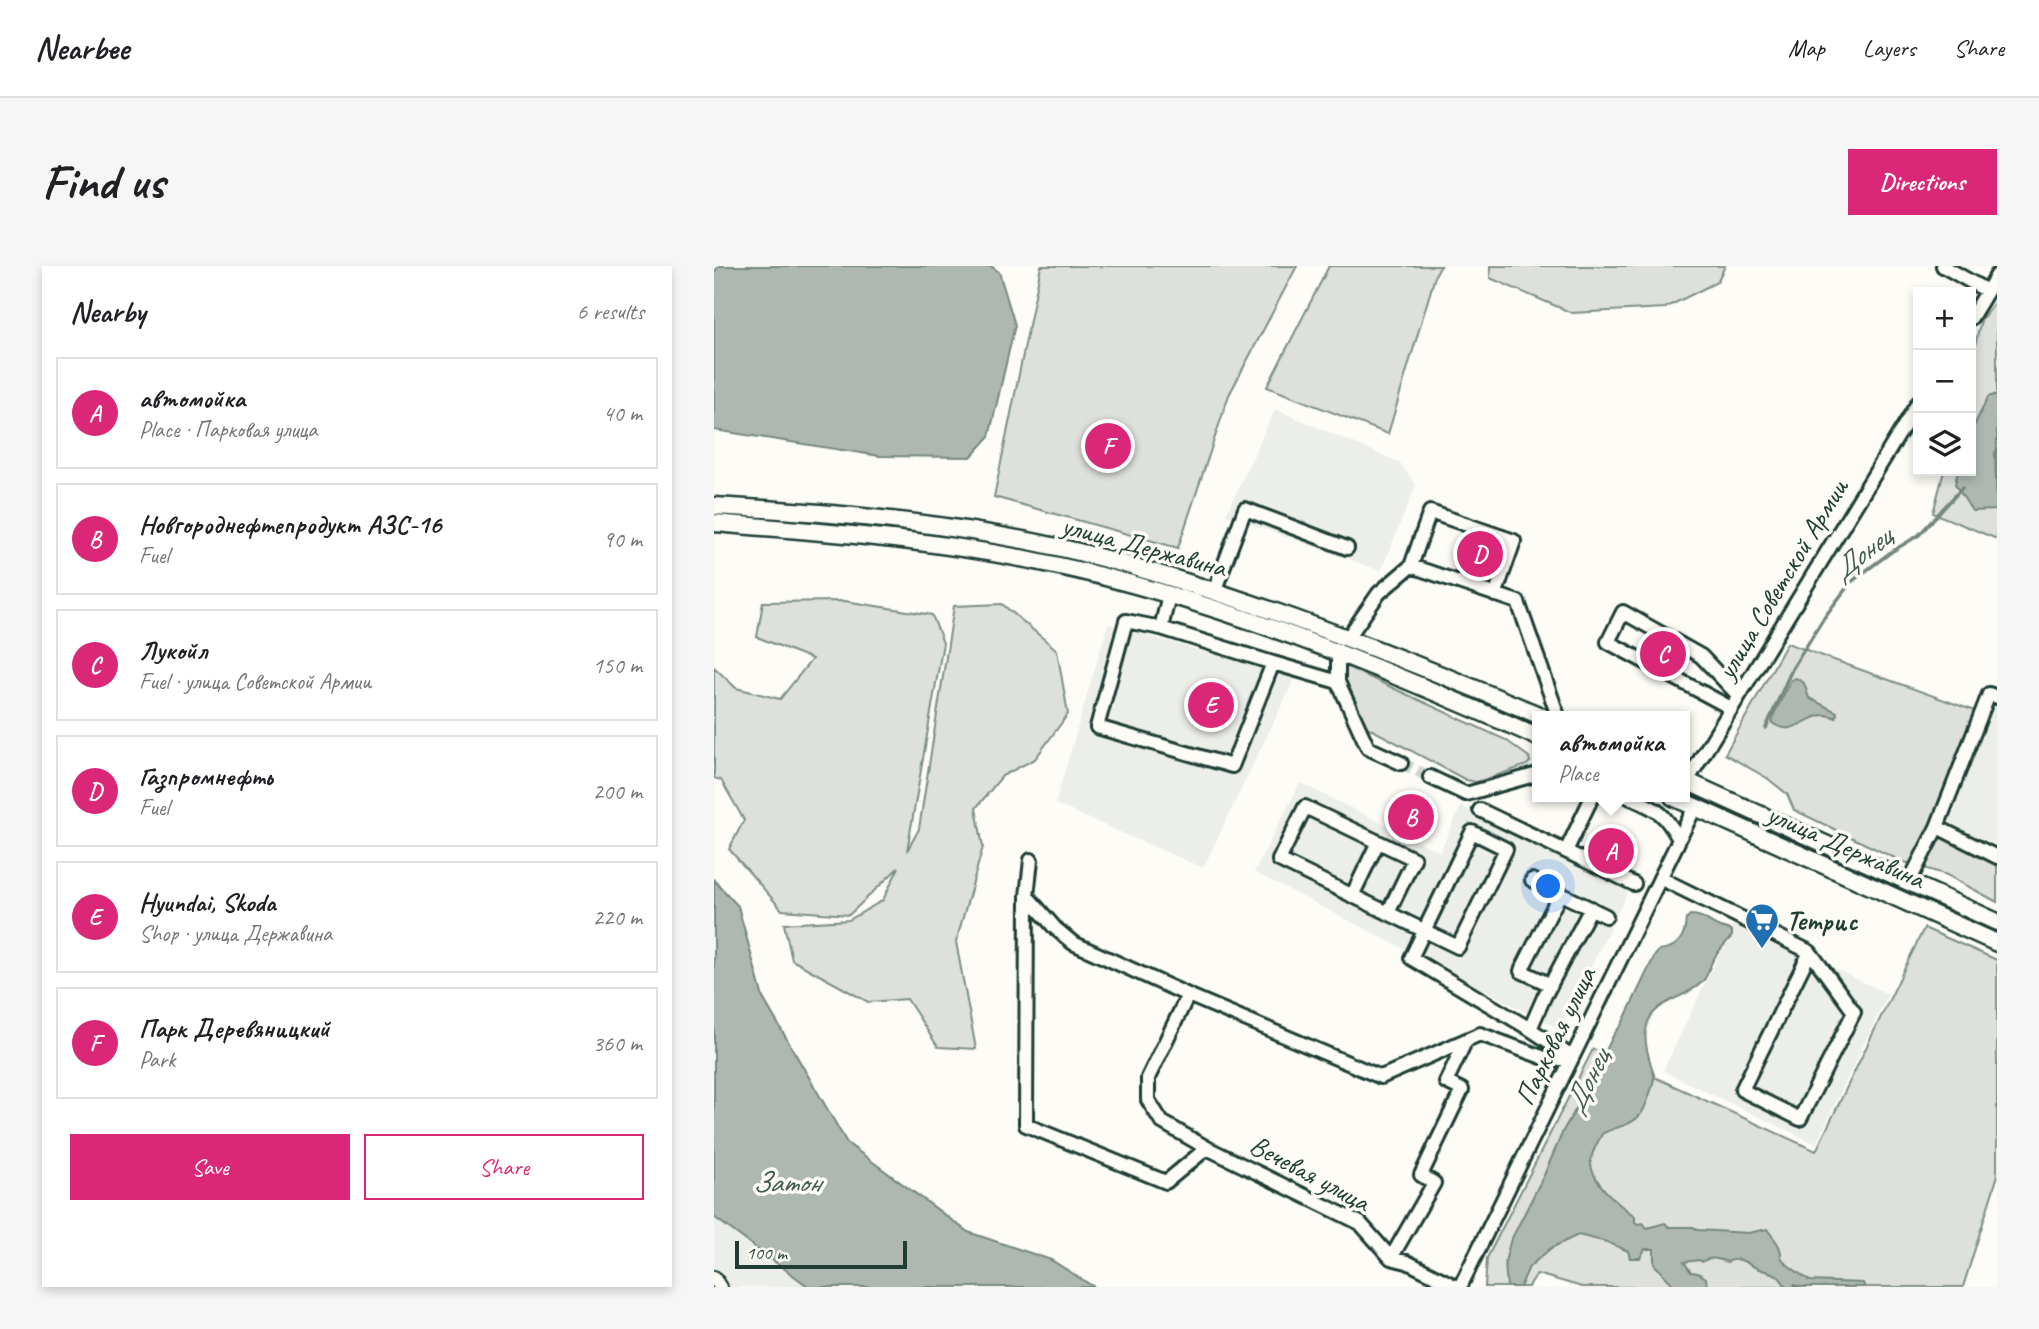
<!DOCTYPE html>
<html lang="en">
<head>
<meta charset="utf-8">
<style>
	:root { --surface:#fff; --page:#f6f6f6; --text:#202124; --muted:#757577; --line:#e0e0e0; --accent:#db2777 }
	body { margin:0; font-family:Caveat,sans-serif; background:var(--page); color:var(--text) }
	.controls { position:absolute; right:21px; top:21px; display:grid; overflow:hidden; border-radius:0px; box-shadow:0 4px 10px #0003 }
	.controls button { width:63px; height:63px; display:grid; place-items:center; padding:0; border:0; border-bottom:2px solid var(--line); background:var(--surface); color:var(--text); font:35px sans-serif }
	.scale { position:absolute; left:21px; bottom:18px; width:172px; box-sizing:border-box; padding-left:7px; border:4px solid #1f3d34; border-top:0; font-size:19px; line-height:24px; white-space:nowrap; color:#1f3d34; -webkit-text-stroke:5px #fdfcf7; paint-order:stroke }
	.you { position:absolute; left:835px; top:621px; width:24px; height:24px; margin:-18px; border:5px solid #fff; border-radius:50%; background:#1a73e8; box-shadow:0 0 0 10px #1a73e833 }
	.badge { display:grid; place-items:center; width:46px; height:46px; border-radius:50%; background:var(--accent); color:#fff; font-size:23px; font-weight:700 }
	.pin { position:absolute; translate:-50% -50%; border:4px solid #fff; box-shadow:0 2px 7px #0006 }
	.popup { position:absolute; left:818px; top:445px; width:158px; height:91px; box-sizing:border-box; display:grid; place-content:center; border-radius:0px; background:var(--surface); filter:drop-shadow(0 2px 5px #0005); font-size:23px; white-space:nowrap; color:var(--muted) }
	.popup b { font-size:26px; color:var(--text) }
	.popup::after { content:''; position:absolute; left:50%; top:100%; margin-left:-14px; border:14px solid transparent; border-top-color:var(--surface) }
	.list { margin:0; padding:0; list-style:none }
	h2 { display:flex; justify-content:space-between; align-items:center; height:91px; margin:0; padding:0 28px; font-size:30px }
	h2 small { font-size:23px; font-weight:400; color:var(--muted) }
	.list li { display:grid; grid-template-columns:46px 1fr auto; gap:21px; align-items:center; box-sizing:border-box; height:112px; margin:0 14px 14px; padding:0 14px; border:2px solid var(--line); border-radius:0px }
	.list b { display:block; font-size:26px; white-space:nowrap }
	.list p { margin:0; font-size:23px; white-space:nowrap; color:var(--muted) }
	.list em { font-size:23px; font-style:normal; color:var(--muted) }
	.actions { display:flex; gap:14px; padding:21px 28px }
	.actions a { flex:1; padding:16px 0; border:2px solid var(--accent); border-radius:0px; text-align:center; font-size:24px; color:var(--accent) }
	.actions .main { background:var(--accent); color:#fff }
	.icon { flex:none; width:38px; height:38px; fill:none; stroke:currentColor; stroke-width:2; stroke-linecap:round; stroke-linejoin:round }
	.map { position:relative; flex:none; width:1283px; height:1021px; overflow:hidden; border-radius:0px }
	header { display:flex; align-items:center; gap:42px; box-sizing:border-box; height:98px; padding:0 35px; background:var(--surface); border-bottom:2px solid var(--line) }
	header strong { font-size:33px }
	nav { display:flex; gap:38px; margin-inline-start:auto; font-size:24px }
	.intro { display:flex; align-items:center; justify-content:space-between; box-sizing:border-box; height:168px; padding:0 42px }
	h1 { margin:0; font-size:49px }
	.button { padding:18px 32px; border-radius:0px; background:var(--accent); color:#fff; font-size:24px; font-weight:700 }
	main { display:flex; gap:42px; padding:0 42px }
	aside { flex:1; background:var(--surface); border-radius:0px; box-shadow:0 4px 10px #0003 }
	.map>svg:first-child { display:block }
	.built { fill:#eceee9 }
	.green { fill:#dde0db; stroke:#7e8e88; stroke-width:2 }
	.water { fill:#aeb8b1; stroke:#75877f; stroke-width:2 }
	.lines { fill:none; stroke-linecap:round; stroke-linejoin:round }
	.stream { stroke:#75877f; stroke-width:3.5 }
	.minor-tunnel { stroke:#d1d6d0; stroke-width:12; stroke-dasharray:12 6; stroke-linecap:butt }
	.minor-casing { stroke:#1f3d34; stroke-width:18 }
	.major-casing { stroke:#1f3d34; stroke-width:21 }
	.minor { stroke:#fdfcf7; stroke-width:12 }
	.major { stroke:#fdfcf7; stroke-width:16 }
	.labels { text-anchor:middle; dominant-baseline:central; stroke-width:7; stroke-linejoin:round; paint-order:stroke }
	.street-label { font-size:28px; fill:#1f3d34; stroke:#fdfcf7 }
	.poi-label { font-size:28px; font-weight:bold; fill:#1f3d34; stroke:#fdfcf7; text-anchor:start }
	.water-label { font-size:30px; font-style:italic; fill:#435c53; stroke:#fdfcf7 }
</style>
</head>
<body>
<header>
<strong>Nearbee</strong>
<nav><a>Map</a><a>Layers</a><a>Share</a></nav>
</header>
<div class="intro"><h1>Find us</h1><a class="button">Directions</a></div>
<main>
<aside>
<h2>Nearby<small>6 results</small></h2>
<ul class="list">
<li><span class="badge">A</span><div><b>автомойка</b><p>Place · Парковая улица</p></div><em>40 m</em></li>
<li><span class="badge">B</span><div><b>Новгороднефтепродукт АЗС-16</b><p>Fuel</p></div><em>90 m</em></li>
<li><span class="badge">C</span><div><b>Лукойл</b><p>Fuel · улица Советской Армии</p></div><em>150 m</em></li>
<li><span class="badge">D</span><div><b>Газпромнефть</b><p>Fuel</p></div><em>200 m</em></li>
<li><span class="badge">E</span><div><b>Hyundai, Skoda</b><p>Shop · улица Державина</p></div><em>220 m</em></li>
<li><span class="badge">F</span><div><b>Парк Деревяницкий</b><p>Park</p></div><em>360 m</em></li>
</ul>
<div class="actions"><a class="main">Save</a><a>Share</a></div>
</aside>
<div class="map">
<svg width="1283" height="1021" viewBox="0 0 1283 1021">
	<rect width="100%" height="100%" fill="#fdfcf7"/>
	<filter id="ink" filterUnits="userSpaceOnUse"><feTurbulence type="fractalNoise" baseFrequency=".0143" numOctaves="2"/><feDisplacementMap in="SourceGraphic" scale="14" xChannelSelector="R" yChannelSelector="G"/><feConvolveMatrix kernelMatrix="1 2 1 2 8 2 1 2 1" color-interpolation-filters="sRGB"/></filter>
	<g filter="url(#ink)">
		<path class="built" d="M561,143l125,54 16,22 -35,86 -155,-56z
			M394,358l187,54 -92,190 -148,-64z
			M1283,434v145l-50,-22z
			M586,517l140,69 21,-46 167,86 -68,137 -306,-157z
			M1021,655l153,73 -72,150 -153,-73z
			M0,951l83,63 12,7h-95z"/>
		<path class="green" d="M327,0h256l-68,129 -51,153 -184,-51z
			M615,0h112l-5,7 -48,161 -121,-47z
			M776,0h235l-8,16 -52,26 -93,5 -82,-35z
			M1283,33v240l-64,-26 11,-42h27v-108l10,-43z
			M131,335l87,14 11,28 -36,208 12,-22 35,-223 48,-2 55,46 11,64 -33,45 -33,17 -26,32 7,39 -27,95 20,107 -38,-2 -31,-48 -39,3 -76,-42 -8,-36 65,-4 34,-20 16,-33 -50,48 -67,-5 -53,-61 15,-29 -23,-40 -7,-2v-111l22,21 44,11 32,-40 -55,-22 6,-35z
			M1073,377l188,68 -47,120 69,33v38l-50,-27 -46,-14 -107,-51 -7,-16 -20,-16 -42,-24z
			M631,400l161,74 23,17 1,5 -3,3 -44,15 -7,2 -10,-2 -101,-54 -5,-7 -18,-50z
			M725,416l98,41v6l-100,-42z
			M971,521l312,141v9l-312,-142z
			M1210,662l73,32v218l-34,109h-381l-45,-13 -9,13h-43l2,-29 106,-209 223,102z"/>
		<path class="water" d="M5,0h272l8,6 16,53 -26,112 -18,20 -91,-1 -166,-26v-157z
			M1283,128v56l-2,3 2,57 -25,1 -17,-27 3,-13h13v-39l17,-35z
			M1082,412l8,5 5,15 28,14 -1,6c-26,-13 -38,23 -64,5l2,-9 17,-34z
			M0,614l24,26 25,92 84,145 121,89 83,28 43,27h-285l-95,-70z
			M976,649c14,0 19,8 30,12 4,1 8,2 12,4v5c-7,8 -15,16 -20,26 -3,6 -4,14 -9,19 -14,16 -42,18 -53,37 -10,18 -1,39 4,57 1,6 -9,35 -14,40 -10,12 -25,11 -38,19 -4,8 -10,17 -11,26 -2,21 29,46 44,56v6l3,2 5,-1 4,5 18,-5 4,4h24l5,3 50,3 19,-4c4,6 11,13 13,20 3,9 -2,3 3,11 4,6 21,16 27,21l53,2 2,4h-64l-7,-2v2h-8c-9,-16 -13,-13 -27,-18 -13,-5 -18,-14 -32,-7 -9,-3 -17,-6 -25,0l-2,-2 -16,2 7,10 7,1 8,5 1,9h-32l-21,-23v-15h-9l-5,9h-10l-2,-7 -21,-9 -29,-7 -27,13 -22,19 -9,20h-13l-2,-25 5,-20 35,-69 19,-44 19,-32 31,-63 8,-10 32,-67 5,-7c19,-2 26,-12 27,-31z"/>
		<g class="lines">
			<path class="stream" d="M1052,462l26,-59 31,-50 28,-37 40,-30 28,-17 43,-47"/>
			<path class="minor-tunnel" d="M687,497l29,14"/>
			<g class="minor-casing">
				<path id="minor" d="M1229,0l44,25
					M1257,52l26,-43
					M697,300l19,-54 84,29 -19,54
					M500,326l31,-83 102,39
					M447,362l-35,-7 -29,106 135,39 41,-103 -112,-35 8,-33
					M633,373l32,-46 32,-27 107,36 40,114
					M624,387v29l30,66 33,15
					M559,397l65,19
					M1017,442l-123,-66 15,-30 78,44 38,40
					M716,511l36,17 72,-20
					M973,515l231,-378
					M915,531c29,13 34,14 50,42
					M766,544l154,74
					M1223,561l60,30
					M852,585l26,-54
					M317,594l-4,36 -1,229 140,57 41,-34
					M946,612l150,74 44,60 -54,107 -58,-29 68,-138
					M818,614l74,36
					M1195,616l28,-55 52,-133 8,3
					M313,630l28,32 18,15 115,52 193,82 99,-43 70,26 22,-3
					M638,630l26,-54
					M674,647l26,-54 -109,-52 -26,53 179,87 48,-98 -34,-17 -61,126 119,71 42,28
					M837,719l-30,-14 39,-77
					M474,729l-40,83v22l14,22 45,26 153,75 31,35 16,4 50,25
					M816,763l14,-32 47,-89
					M677,992l43,-75 -13,-8 41,-85 -16,-8 20,-42
					M0,1012l6,9
					M746,1021l235,-480"/>
			</g>
			<g class="major-casing">
				<path id="major" d="M0,240c130,7 262,19 388,52 150,40 296,98 439,158
					M0,257c113,9 225,17 336,41 168,36 331,103 488,173
					M970,514l313,142
					M959,531l324,146"/>
			</g>
			<use href="#minor" class="minor"/>
			<use href="#major" class="major"/>
		</g>
	</g>
	<defs>
		<g id="supermarket-pin" transform="scale(1.75)"><path d="M0 17L-7.5 6A9.5 9.5 0 1 1 7.5 6Z" fill="#1f6fb2" stroke="#fdfcf7"/><path d="M-6-5.5h2.5l.6 2H6L4.5 2H-2.5L-4.4-4H-6ZM-1.5 3.2a1.3 1.3 0 1 0 .1 0ZM3 3.2a1.3 1.3 0 1 0 .1 0Z" fill="#fff"/></g>
	</defs>
	<g fill-rule="evenodd">
		<use href="#supermarket-pin" x="1048" y="654"/>
	</g>
	<g class="labels">
		<g class="street-label">
			<text transform="translate(430 280) rotate(15)">улица Державина</text>
			<text transform="translate(1068 313) rotate(-59)">улица Советской Армии</text>
			<text transform="translate(1132 580) rotate(24)">улица Державина</text>
			<text transform="translate(841 770) rotate(-64)">Парковая улица</text>
			<text transform="translate(596 907) rotate(28)">Вечевая улица</text>
		</g>
		<g class="poi-label">
			<text x="1072" y="654">Тетрис</text>
		</g>
		<g class="water-label">
			<text transform="translate(1148 287) rotate(-38)">Донец</text>
			<text transform="translate(873 815) rotate(-64)">Донец</text>
			<text x="72" y="916">Затон</text>
		</g>
	</g>
</svg>
<div class="controls">
<button>+</button>
<button>−</button>
<button><svg class="icon" aria-label="layers" viewBox="0 0 24 24"><path d="M12 4l9 5-9 5-9-5zM3 14l9 5 9-5"/></svg></button>
</div>
<div class="scale">100 m</div>
<div class="you"></div>
<div class="pin badge" style="left:897px;top:585px">A</div>
<div class="popup"><b>автомойка</b>Place</div>
<div class="pin badge" style="left:697px;top:551px">B</div>
<div class="pin badge" style="left:949px;top:388px">C</div>
<div class="pin badge" style="left:766px;top:288px">D</div>
<div class="pin badge" style="left:497px;top:439px">E</div>
<div class="pin badge" style="left:394px;top:180px">F</div>
</div>
</main>
</body>
</html>
